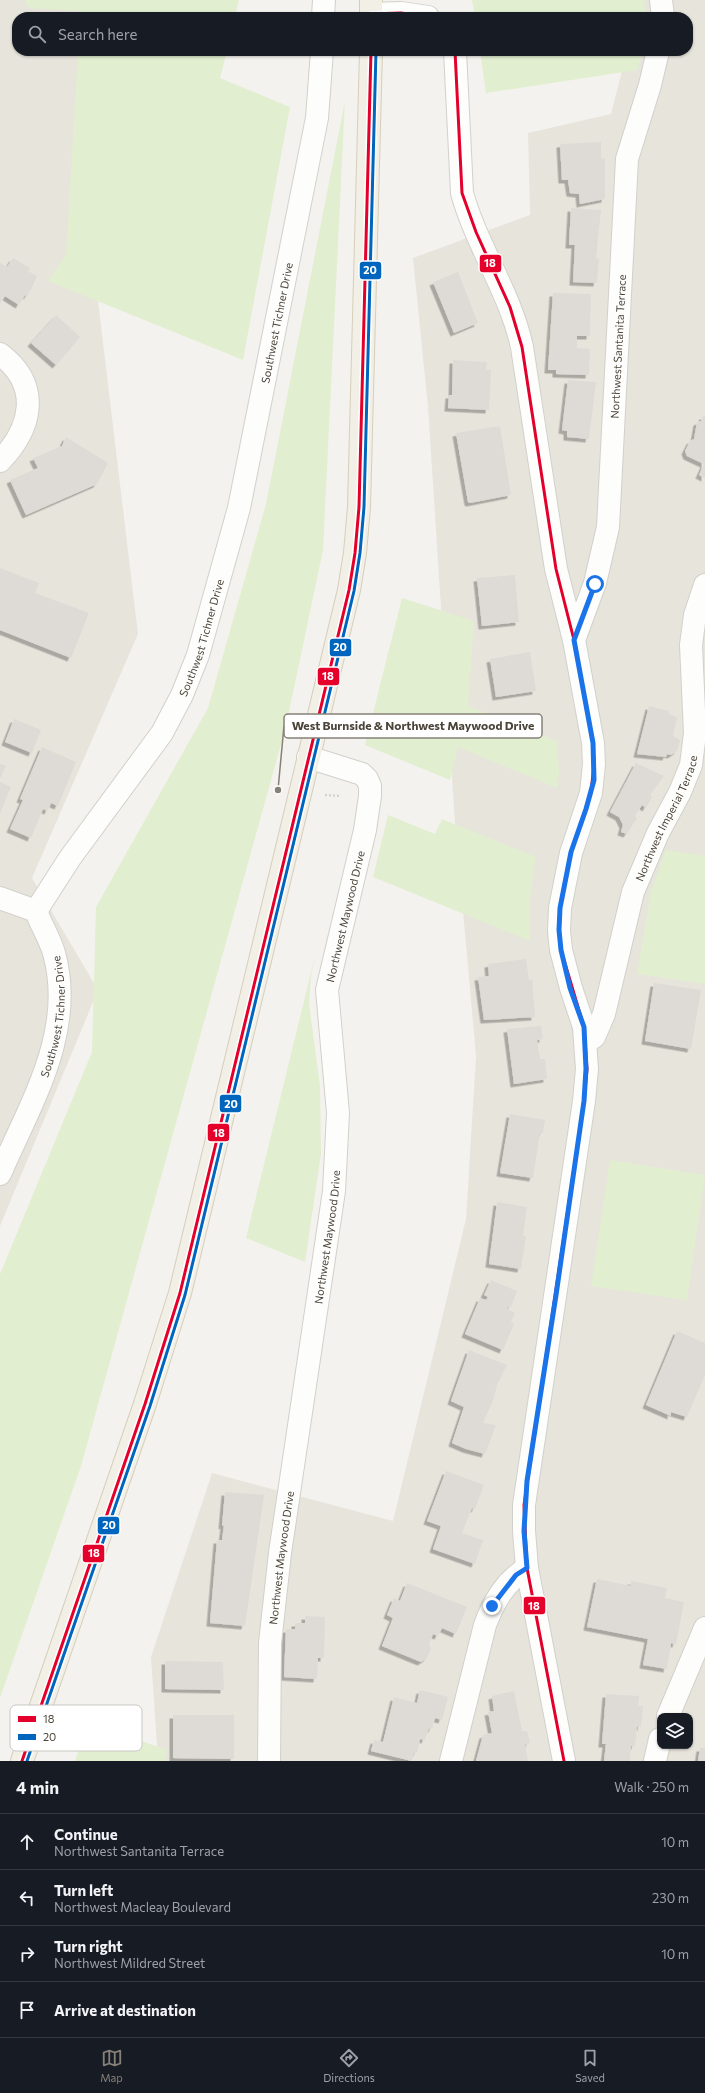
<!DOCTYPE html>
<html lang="en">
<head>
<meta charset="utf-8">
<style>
	:root { --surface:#171b24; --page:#20242c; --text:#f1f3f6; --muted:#9ea1a6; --line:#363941; --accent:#868178 }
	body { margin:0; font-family:Commissioner,sans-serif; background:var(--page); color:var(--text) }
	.controls { position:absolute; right:12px; bottom:12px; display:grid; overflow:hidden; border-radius:8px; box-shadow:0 1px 3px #0004 }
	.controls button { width:36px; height:36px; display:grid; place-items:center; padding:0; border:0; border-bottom:1px solid var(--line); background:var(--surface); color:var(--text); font:20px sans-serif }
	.stop { position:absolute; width:12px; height:12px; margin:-9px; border:3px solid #1a73e8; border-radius:50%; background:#fff }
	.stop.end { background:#1a73e8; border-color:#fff; box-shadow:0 1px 4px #0008 }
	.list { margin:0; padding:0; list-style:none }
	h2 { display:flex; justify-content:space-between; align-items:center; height:52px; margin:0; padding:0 16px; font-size:17px }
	h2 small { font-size:13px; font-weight:400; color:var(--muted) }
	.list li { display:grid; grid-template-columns:26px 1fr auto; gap:12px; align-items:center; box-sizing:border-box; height:56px; padding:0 16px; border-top:1px solid var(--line) }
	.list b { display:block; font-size:15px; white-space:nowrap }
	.list p { margin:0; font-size:13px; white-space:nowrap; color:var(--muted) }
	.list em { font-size:13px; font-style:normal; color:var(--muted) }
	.icon { flex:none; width:22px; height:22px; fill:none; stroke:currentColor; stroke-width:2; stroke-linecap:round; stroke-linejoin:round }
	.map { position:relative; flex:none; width:705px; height:1761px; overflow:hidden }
	.search { position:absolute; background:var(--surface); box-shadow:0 1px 3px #0004; left:12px; right:12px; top:12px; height:44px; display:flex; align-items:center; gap:10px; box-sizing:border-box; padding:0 14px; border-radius:16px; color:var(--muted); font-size:15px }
	.sheet { height:276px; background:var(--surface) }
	nav { display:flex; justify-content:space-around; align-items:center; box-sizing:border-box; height:56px; border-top:1px solid var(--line); background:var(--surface); font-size:11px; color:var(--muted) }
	nav a { display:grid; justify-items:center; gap:2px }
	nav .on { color:var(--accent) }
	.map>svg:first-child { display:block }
	.residential { fill:#e7e4dc; fill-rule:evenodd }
	.green { fill:#e1eecf }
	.building { fill:#dedbd6; filter:url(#shadow) }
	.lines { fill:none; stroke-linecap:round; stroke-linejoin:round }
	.minor-casing { stroke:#d2d0cb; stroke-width:24 }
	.tertiary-casing { stroke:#d2d0cb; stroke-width:24 }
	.primary-casing { stroke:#d6cebb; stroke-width:24 }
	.path { stroke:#d3d2cc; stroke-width:2.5; stroke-dasharray:2 2; stroke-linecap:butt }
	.minor { stroke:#fdfdfc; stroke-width:22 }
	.tertiary { stroke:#fdfdfc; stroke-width:22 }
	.primary { stroke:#f2efe6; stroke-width:22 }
	.bus-1-casing { stroke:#fff; stroke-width:6 }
	.bus-2-casing { stroke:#fff; stroke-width:6 }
	.bus-1 { stroke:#e4002b; stroke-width:3 }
	.bus-2 { stroke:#0065bd; stroke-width:3 }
	.route { stroke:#1a73e8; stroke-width:5 }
	.labels { text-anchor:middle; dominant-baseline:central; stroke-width:3; stroke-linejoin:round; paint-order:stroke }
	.street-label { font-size:11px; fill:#4b4439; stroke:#fff }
	.key { fill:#fff; stroke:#c9c7c4; stroke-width:1 }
	.key-label { font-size:11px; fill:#4b4439 }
	.leader { fill:none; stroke:#868178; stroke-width:1.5 }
	.callout-dot { fill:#868178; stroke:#fff; stroke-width:1.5 }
	.callout { fill:#fff; stroke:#868178; stroke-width:1.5 }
	.callout-label { font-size:12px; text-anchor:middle; font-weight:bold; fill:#4b4439 }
	.line-badge { stroke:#fff; stroke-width:1.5 }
	.badge-label { font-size:11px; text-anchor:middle; font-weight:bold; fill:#fff }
</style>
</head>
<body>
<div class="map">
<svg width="705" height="1761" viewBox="0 0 705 1761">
	<defs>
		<filter id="shadow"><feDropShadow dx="-3.5" dy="3.5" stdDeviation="0" flood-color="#0004"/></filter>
	</defs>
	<rect width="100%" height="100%" fill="#f4f2ee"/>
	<path class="residential" d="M0,0h106l-1,17h-88v34h87l-9,225 43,358 -106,244 66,112 -98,236z
		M633,0h72v1761h-547l-7,-104 61,-184 181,48 73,-302 10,-163 -21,-233 -27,-416 -15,-149 117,-43 -2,-82 83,-19 16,-63h61v-34h-53zM660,1716h30v30h-30z"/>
	<path class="green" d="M25,0h214l-4,17h-155v-6l-51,-3z
		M472,0h172l2,17h-171z
		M78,51h149l-7,27 70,29 -47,253 -195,-79 18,-26z
		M480,51h163l-6,19 -151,23z
		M345,101l-22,449 -37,176 -205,740 -81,232v-424l92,-222 4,-145 112,-199 58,-204z
		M402,598l72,23 -6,85 89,35 2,32 -2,15 -99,-41 -8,33 -85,-35z
		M388,815l47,19 7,-15 94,38 -6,39v45l-157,-64z
		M666,850l39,6v128l-68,-10 14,-83z
		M316,952l-5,24 -2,27 11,83 1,68 -16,108 -59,-24z
		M610,1160l95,15 -18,125 -96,-14z
		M88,1722l79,28 -3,11h-89z"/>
	<path class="building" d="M601,142v17l4,-1v41l-25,5 -1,-10 -9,-1 -2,-13h-6l-2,-36z
		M571,208l30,2 -5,48 3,1 -2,24 -24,-1 2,-37h-6z
		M13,258l17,10 -2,3 9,5 -6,14 -4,6 -2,-1 -6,10 -14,-9 -5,8v-41l7,4z
		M458,272l20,51 -24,10 -21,-51z
		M553,293l38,1 -1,42h-13v12l13,1 -1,26 -33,-1v-4h-8z
		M56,315l24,22 -24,28 -25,-22z
		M453,360l34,2 -1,8h5l-2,40 -41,-2 1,-13h3z
		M568,380l28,2 -7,57 -22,-2v-6l-5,-1z
		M703,416h2v62l-6,-3 5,-11 -17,-8 -2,-5 5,-10 4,-2 3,-17 4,-1z
		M500,426l11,69 -41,8 -2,-1 -12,-69z
		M66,437l42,26 -11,21 -71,31 -16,-35 28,-12 -5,-10 29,-12z
		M0,568l39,15 -4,10 54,20 -18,45 -71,-28z
		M515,575l4,47 -37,4 -5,-48z
		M530,652l6,39 -40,6 -6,-38z
		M649,706l20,5v3l8,3 -4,19 7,4 -3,11 -6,4 -4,-1 -1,3 -29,-3z
		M14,719l27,11 -9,23 -27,-11z
		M42,747l34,15 -18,44 -7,-3 -3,8 -5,-2 -12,29 -21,-9 13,-29 -3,-1z
		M636,763l28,13 -14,19 2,2 -6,11 -4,-3 -7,11 2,2 -10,16 -6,-2 2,-7 -4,-8 -9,-5z
		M0,764l6,2 -6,13z
		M0,782l11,5 -11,26z
		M526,959l3,21 3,-1 3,38 -51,3 -6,-43 11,-1 -1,-12z
		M654,983l47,7 -10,59 -46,-8z
		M541,1026l2,13 -6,1 3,19h5l2,20 -33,5 -7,-55z
		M510,1114l35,6 -2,13h-3l-7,45 -33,-5z
		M497,1202l30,5 -4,29h3l-5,33 -32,-5z
		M491,1280l26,11 -6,16 -2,-1 -2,3 8,4 -4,9 3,2 -11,26 -38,-16 15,-36 6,2 2,-3 -4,-2z
		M677,1331l28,12v32l-18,42 -16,-5v4l-25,-11z
		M469,1350l38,15 -10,20 -3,13 -11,25 13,2 -11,29 -19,-5 -14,-6 12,-36 -13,-6z
		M446,1471l38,14 -9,24 -3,-1 -10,25 21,7 -8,24 -42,-15 8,-23 -14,-5z
		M225,1492l39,3 -19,131 -35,-3 7,-83h5l2,-15 -2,1z
		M597,1579l34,7v-5l36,7 -2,10 19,4 -8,42 -5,-1 -4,26 -24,-4 5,-26 -61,-12z
		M407,1583l60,24 -11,27 -14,-6 -4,8 -5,-2 -4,10 2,5 -4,9 -6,4 -39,-16 11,-28 -6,-3 7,-17 6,3z
		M305,1616l20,1 -1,41h-6l-1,21 -33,-2 2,-48h9v-6h10z
		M165,1661l58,1 1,28 -59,-1z
		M420,1690l28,7 -6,23 -7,-2 -3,11 -3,-1 -4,12 -5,-1 -3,14 -3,-1 -2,9 -41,-10 3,-11 9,2 11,-45 23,6z
		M514,1691l8,40h5l3,12 -5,1 3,17h-52l7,-26 9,-2 -4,-21 6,-1 -2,-15z
		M606,1694l33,2 -1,10h5l-2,21 -4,-1 -2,20h-4l-1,15h-26l2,-17h-4z
		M173,1715h61v44l-61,-1z
		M700,1748h5v13h-7z"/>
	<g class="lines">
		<g class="minor-casing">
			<g id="minor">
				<path d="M661,0l2,17"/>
				<path d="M371,14l30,-1 27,4"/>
				<path d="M455,51l7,142c15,54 48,99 60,154l34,222 18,71 19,103 1,21 -3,29 -20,60 -11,55 -1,23 2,19 10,38 13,39 3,42 -3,32 -60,404v26l3,37 37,193"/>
				<path d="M0,354c41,31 33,73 0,107"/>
				<path id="s1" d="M574,640l21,-57 13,-56 19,-368 23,-74 8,-34"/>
				<path id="s2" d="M586,1042l8,-5 10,-23 29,-122 25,-59 22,-41 11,-27 4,-32 -4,-88 4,-30 10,-30"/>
				<path id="s3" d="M0,1174c30,-70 76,-142 54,-221 -4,-14 -13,-28 -18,-42"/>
				<path d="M668,1716l37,-88"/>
				<path id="s4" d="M269,1761l1,-118 10,-90 54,-362 4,-78 -11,-123 38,-160 5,-34v-10l-3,-7 -5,-5 -54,-17"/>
				<path d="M451,1761l34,-136c9,-24 20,-43 42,-57"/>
				<path d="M655,1761l5,-22"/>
			</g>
		</g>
		<g class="tertiary-casing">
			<g id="tertiary">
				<path d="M323,17l1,-17"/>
				<path id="s5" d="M0,898l36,13 34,-53 92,-125 20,-38 16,-40 41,-147 78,-390 5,-67"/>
			</g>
		</g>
		<g class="primary-casing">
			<path id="primary" d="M371,0v17
				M22,1761l123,-357 35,-111 169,-703 6,-37 4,-46 12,-456"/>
		</g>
		<path class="path" d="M325,795l16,1"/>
		<use href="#minor" class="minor"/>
		<use href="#tertiary" class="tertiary"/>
		<use href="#primary" class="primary"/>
		<g class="bus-1-casing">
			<path id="bus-1" d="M371,17v-3l30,-1 27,4
				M455,51l7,142 14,39 34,75 12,40 34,222 18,71 19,103 1,21 -3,29 -20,60 -11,55 -1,23 2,19 23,77 3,42 -3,32 -60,404 3,63 37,193
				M22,1761l123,-357 35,-111 169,-703 6,-37 4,-46 12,-456"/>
		</g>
		<g class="bus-2-casing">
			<path id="bus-2" d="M27,1761l123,-355 35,-111 169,-704 6,-38 4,-46 12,-456"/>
		</g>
		<use href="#bus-1" class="bus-1"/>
		<use href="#bus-2" class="bus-2"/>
	</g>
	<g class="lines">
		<path class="route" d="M492,1606l24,-31 11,-7 -3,-37 3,-50 29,-186 28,-194 2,-32 -2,-42 -14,-39 -9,-38 -2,-20 1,-22 11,-56 15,-43 8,-29 -1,-37 -19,-103 21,-56"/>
	</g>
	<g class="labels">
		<g class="street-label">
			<text stroke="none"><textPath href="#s5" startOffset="684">Southwest Tichner Drive</textPath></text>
			<text stroke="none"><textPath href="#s1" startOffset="299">Northwest Santanita Terrace</textPath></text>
			<text stroke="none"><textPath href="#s5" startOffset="360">Southwest Tichner Drive</textPath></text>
			<text stroke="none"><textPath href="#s2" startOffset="241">Northwest Imperial Terrace</textPath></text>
			<text stroke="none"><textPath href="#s4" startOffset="852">Northwest Maywood Drive</textPath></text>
			<text stroke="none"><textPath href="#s3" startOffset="168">Southwest Tichner Drive</textPath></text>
			<text stroke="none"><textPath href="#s4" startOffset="528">Northwest Maywood Drive</textPath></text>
			<text stroke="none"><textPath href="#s4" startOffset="204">Northwest Maywood Drive</textPath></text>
		</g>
	</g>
	<rect x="10" y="1705" width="132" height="46" rx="6" class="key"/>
	<rect x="18" y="1716" width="18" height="6" fill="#e4002b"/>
	<rect x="18" y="1734" width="18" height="6" fill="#0065bd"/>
	<g class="key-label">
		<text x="43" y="1723">18</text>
		<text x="43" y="1741">20</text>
	</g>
	<path class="leader" d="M278 790L284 726"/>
	<circle class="callout-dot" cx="278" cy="790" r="4"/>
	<rect class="callout" x="284" y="714" width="258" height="24" rx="4"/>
	<g class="callout-label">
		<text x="413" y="730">West Burnside &amp; Northwest Maywood Drive</text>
	</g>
	<g class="line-badge">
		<rect x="479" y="254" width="23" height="19" rx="4" fill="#e4002b"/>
		<rect x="359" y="261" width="23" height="19" rx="4" fill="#0065bd"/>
		<rect x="329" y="638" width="23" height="19" rx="4" fill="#0065bd"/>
		<rect x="317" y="667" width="23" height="19" rx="4" fill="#e4002b"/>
		<rect x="219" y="1094" width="23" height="19" rx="4" fill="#0065bd"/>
		<rect x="207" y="1123" width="23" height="19" rx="4" fill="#e4002b"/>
		<rect x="97" y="1516" width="23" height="19" rx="4" fill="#0065bd"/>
		<rect x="82" y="1544" width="23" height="19" rx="4" fill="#e4002b"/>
		<rect x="523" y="1596" width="23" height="19" rx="4" fill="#e4002b"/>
	</g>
	<g class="badge-label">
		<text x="490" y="267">18</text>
		<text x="370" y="274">20</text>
		<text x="340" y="651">20</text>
		<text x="328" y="680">18</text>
		<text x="231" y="1108">20</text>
		<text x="219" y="1137">18</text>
		<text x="109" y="1529">20</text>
		<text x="94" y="1557">18</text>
		<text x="534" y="1610">18</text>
	</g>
</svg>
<div class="controls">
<button><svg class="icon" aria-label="layers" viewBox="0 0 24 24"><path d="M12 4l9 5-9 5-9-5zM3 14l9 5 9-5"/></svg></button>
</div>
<div class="stop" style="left:595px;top:584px"></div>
<div class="stop end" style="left:492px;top:1606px"></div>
<div class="search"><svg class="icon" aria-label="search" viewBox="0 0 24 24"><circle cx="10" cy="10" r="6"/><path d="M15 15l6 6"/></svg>Search here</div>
</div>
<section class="sheet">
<h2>4 min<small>Walk · 250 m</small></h2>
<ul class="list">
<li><svg class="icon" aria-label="ahead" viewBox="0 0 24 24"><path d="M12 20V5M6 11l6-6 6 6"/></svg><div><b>Continue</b><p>Northwest Santanita Terrace</p></div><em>10 m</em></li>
<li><svg class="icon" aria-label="left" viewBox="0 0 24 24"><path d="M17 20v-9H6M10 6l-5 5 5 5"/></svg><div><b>Turn left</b><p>Northwest Macleay Boulevard</p></div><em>230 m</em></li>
<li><svg class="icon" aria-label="right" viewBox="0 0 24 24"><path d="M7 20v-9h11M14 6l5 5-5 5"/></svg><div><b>Turn right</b><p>Northwest Mildred Street</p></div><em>10 m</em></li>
<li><svg class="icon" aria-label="arrive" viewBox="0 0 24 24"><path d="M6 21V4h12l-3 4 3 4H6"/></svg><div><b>Arrive at destination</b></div></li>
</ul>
</section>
<nav>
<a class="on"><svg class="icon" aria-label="map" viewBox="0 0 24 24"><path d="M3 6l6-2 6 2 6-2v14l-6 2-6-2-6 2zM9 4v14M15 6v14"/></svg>Map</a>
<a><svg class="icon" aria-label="directions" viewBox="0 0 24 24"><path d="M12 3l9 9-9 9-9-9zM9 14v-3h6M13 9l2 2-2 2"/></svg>Directions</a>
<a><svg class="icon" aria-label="saved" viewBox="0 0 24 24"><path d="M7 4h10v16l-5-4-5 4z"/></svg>Saved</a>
</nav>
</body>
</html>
